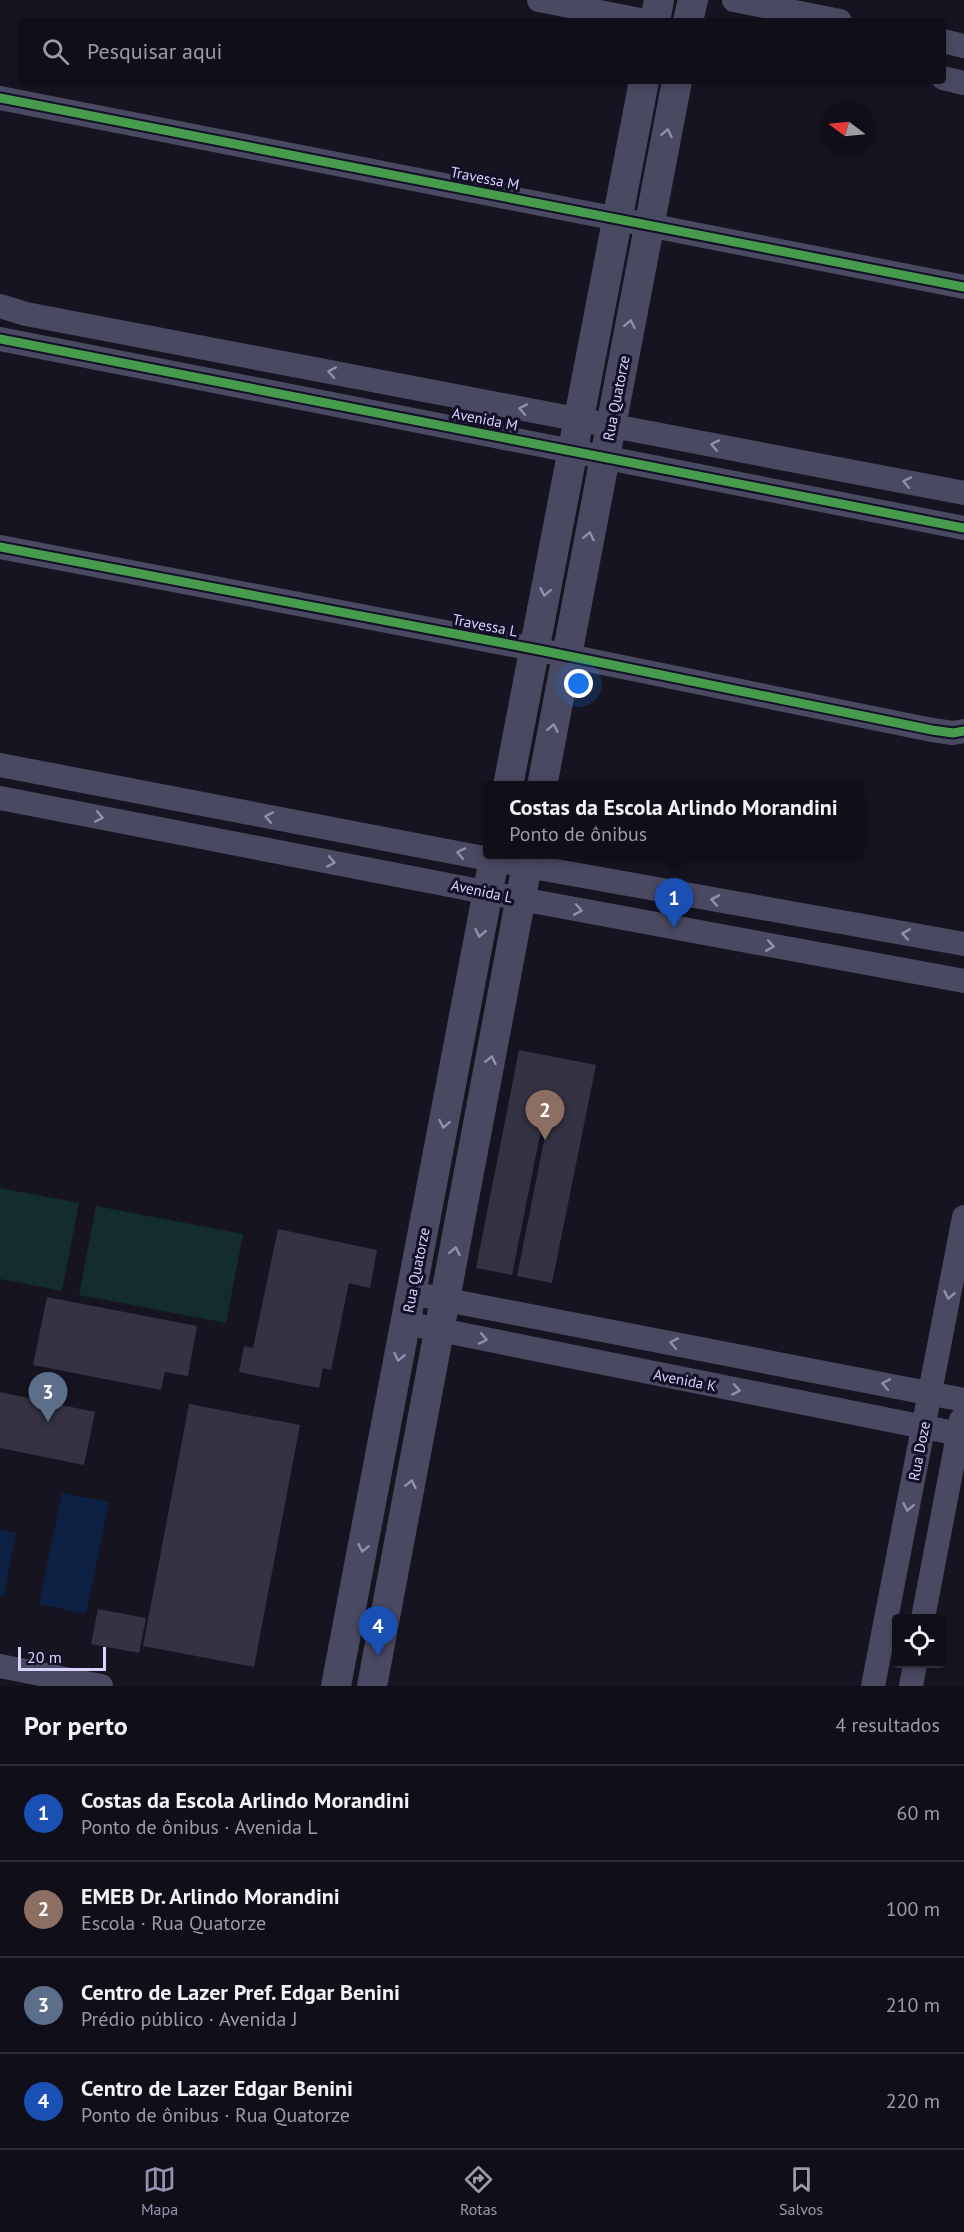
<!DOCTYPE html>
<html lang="pt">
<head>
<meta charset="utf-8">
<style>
	:root { --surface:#100f19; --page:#1e1d26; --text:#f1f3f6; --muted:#9c9ca2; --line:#302f38; --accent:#9591b1 }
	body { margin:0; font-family:"PT Sans",sans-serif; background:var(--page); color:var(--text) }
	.controls { position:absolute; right:18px; bottom:18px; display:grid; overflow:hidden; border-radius:6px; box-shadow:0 3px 9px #0003 }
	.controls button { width:54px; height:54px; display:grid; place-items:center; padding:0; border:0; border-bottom:2px solid var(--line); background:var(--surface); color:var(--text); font:30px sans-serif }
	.compass { position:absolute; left:820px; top:102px; width:54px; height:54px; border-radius:50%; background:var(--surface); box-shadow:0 3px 9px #0003; rotate:286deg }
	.scale { position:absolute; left:18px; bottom:15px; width:88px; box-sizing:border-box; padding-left:6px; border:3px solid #d9d4ff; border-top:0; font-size:16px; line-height:21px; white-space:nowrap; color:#d9d4ff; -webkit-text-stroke:4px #130f26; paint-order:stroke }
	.you { position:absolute; left:579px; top:684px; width:21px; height:21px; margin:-15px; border:4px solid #fff; border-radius:50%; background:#1a73e8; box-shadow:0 0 0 9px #1a73e833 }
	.badge { display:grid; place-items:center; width:39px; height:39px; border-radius:50%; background:var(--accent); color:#fff; font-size:20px; font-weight:700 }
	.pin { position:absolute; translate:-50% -50px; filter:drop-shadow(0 2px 3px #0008) }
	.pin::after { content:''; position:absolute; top:32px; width:21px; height:18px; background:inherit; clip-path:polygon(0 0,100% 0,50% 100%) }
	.popup { position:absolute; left:483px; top:781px; width:381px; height:78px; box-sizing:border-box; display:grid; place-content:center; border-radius:6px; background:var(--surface); filter:drop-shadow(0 2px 4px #0005); font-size:20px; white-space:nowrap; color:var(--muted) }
	.popup b { font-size:22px; color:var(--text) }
	.popup::after { content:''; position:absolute; left:50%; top:100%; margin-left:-12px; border:12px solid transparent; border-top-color:var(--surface) }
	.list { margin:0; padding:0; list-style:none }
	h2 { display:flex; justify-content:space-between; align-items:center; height:78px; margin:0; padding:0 24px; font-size:26px }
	h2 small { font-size:20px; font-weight:400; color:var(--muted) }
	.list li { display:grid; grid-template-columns:39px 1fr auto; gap:18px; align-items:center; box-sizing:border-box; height:96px; padding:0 24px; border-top:2px solid var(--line) }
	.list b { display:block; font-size:22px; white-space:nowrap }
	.list p { margin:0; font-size:20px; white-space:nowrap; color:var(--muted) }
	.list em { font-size:20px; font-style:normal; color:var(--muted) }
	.icon { flex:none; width:33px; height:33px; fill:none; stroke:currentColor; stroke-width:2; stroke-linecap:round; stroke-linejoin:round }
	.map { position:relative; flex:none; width:964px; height:1686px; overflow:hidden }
	.search { position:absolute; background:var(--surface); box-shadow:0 3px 9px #0003; left:18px; right:18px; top:18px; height:66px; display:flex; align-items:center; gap:15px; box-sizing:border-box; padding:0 21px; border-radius:6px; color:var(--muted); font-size:22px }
	.sheet { height:462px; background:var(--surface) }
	nav { display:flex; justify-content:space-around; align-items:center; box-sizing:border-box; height:84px; border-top:2px solid var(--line); background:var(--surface); font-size:16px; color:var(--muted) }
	nav a { display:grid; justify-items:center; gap:3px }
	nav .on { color:var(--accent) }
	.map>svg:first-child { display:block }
	.green { fill:#132c2d }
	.water { fill:#0d2144 }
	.building { fill:#343243 }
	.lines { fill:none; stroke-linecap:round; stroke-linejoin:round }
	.minor { stroke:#4a4962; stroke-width:24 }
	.tertiary { stroke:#4a4962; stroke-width:30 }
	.cycleway-casing { stroke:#130f26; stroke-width:13 }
	.cycleway { stroke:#469c4c; stroke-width:9 }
	.oneway { stroke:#928eb0 }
	.labels { text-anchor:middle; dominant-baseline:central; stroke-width:6; stroke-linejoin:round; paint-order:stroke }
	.street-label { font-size:15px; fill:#d9d4ff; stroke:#130f26 }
</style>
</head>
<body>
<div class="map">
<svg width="964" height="1686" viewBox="0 0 964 1686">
	<rect width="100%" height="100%" fill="#161421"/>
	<path class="green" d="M0,1188l79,15 -17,88 -62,-12z
		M96,1206l147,28 -17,89 -147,-28z"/>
	<path class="water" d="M62,1493l47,9 -23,112 -47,-10z
		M0,1530l16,3 -12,62h-4z"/>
	<path class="building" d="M519,1050l77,15 -44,218 -35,-7 29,-145 -5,-1 -29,145 -36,-7z
		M278,1229l99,21 -7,38 -21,-5 -18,87 -8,-2 -4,20 -80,-16 5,-26 9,2z
		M47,1297l150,29 -9,50 -23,-4 -4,18 -128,-25z
		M0,1392l95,20 -11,53 -84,-17z
		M189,1404l111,21 -46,242 -111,-21z
		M98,1609l48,9 -7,35 -48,-9z"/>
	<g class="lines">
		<path class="minor" d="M539,0l106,21
			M734,0l106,21
			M943,41l21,5
			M943,78l21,5
			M0,98l964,189
			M0,306l26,8 938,179
			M0,339l964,189
			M0,547l534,102 398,81 21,3 11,-2
			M0,765l494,95 470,84
			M0,798l521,101 443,82
			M411,1293l553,107
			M405,1323l559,112
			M923,1618l38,-198
			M0,1666l101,20
			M873,1686l91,-469
			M911,1686l4,-22"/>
		<path class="tertiary" d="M655,21l4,-21
			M688,21l5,-21
			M508,786l136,-705
			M542,786l135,-705
			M336,1686l159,-832
			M372,1686l157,-832"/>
		<g class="cycleway-casing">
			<path id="cycleway" d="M0,98l964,189
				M0,339l964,189
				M0,547l534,102 398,81 21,3 11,-2"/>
		</g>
		<use href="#cycleway" class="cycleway"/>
	</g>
	<defs><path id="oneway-chevron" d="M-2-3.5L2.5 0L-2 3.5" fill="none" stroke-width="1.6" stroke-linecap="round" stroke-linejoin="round" transform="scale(1.5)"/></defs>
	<g class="oneway">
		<use href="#oneway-chevron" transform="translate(667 133) rotate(-79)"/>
		<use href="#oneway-chevron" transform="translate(630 324) rotate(-79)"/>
		<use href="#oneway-chevron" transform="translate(332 372) rotate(-169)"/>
		<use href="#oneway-chevron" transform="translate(523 409) rotate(-169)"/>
		<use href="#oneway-chevron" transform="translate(715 445) rotate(-169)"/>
		<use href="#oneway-chevron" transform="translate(907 482) rotate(-169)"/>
		<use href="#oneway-chevron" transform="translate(589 536) rotate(-79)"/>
		<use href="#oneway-chevron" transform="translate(545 592) rotate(101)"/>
		<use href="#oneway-chevron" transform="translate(553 728) rotate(-79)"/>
		<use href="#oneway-chevron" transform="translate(99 817) rotate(11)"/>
		<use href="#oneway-chevron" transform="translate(269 817) rotate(-169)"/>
		<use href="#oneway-chevron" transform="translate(461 853) rotate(-169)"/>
		<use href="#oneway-chevron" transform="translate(331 862) rotate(11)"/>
		<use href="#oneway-chevron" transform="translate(715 900) rotate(-170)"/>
		<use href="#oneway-chevron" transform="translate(578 910) rotate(11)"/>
		<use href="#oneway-chevron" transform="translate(480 933) rotate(101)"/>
		<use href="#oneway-chevron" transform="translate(906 934) rotate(-170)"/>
		<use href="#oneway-chevron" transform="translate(770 946) rotate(10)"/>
		<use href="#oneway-chevron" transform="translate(491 1060) rotate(-79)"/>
		<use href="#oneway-chevron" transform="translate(444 1124) rotate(101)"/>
		<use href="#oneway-chevron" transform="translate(455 1251) rotate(-79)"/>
		<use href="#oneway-chevron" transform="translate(949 1295) rotate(101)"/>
		<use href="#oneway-chevron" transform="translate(483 1339) rotate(11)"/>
		<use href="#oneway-chevron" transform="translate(674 1343) rotate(-169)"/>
		<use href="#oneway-chevron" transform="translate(399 1357) rotate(101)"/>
		<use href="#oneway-chevron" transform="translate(886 1384) rotate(-169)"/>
		<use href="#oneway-chevron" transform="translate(736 1390) rotate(11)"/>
		<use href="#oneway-chevron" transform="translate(411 1484) rotate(-79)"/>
		<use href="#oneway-chevron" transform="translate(908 1507) rotate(101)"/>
		<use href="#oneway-chevron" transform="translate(363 1548) rotate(101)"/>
	</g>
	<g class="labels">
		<g class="street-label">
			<text transform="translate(485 178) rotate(11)">Travessa M</text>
			<text transform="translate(616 398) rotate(-79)">Rua Quatorze</text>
			<text transform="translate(485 419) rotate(11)">Avenida M</text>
			<text transform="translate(485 625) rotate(11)">Travessa L</text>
			<text transform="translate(482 891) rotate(12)">Avenida L</text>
			<text transform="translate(416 1270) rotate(-79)">Rua Quatorze</text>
			<text transform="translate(685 1380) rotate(11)">Avenida K</text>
			<text transform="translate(919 1451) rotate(-79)">Rua Doze</text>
		</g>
	</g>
</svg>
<div class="controls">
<button><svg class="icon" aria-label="locate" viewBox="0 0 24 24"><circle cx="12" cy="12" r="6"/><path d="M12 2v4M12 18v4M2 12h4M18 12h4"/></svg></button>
</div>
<svg class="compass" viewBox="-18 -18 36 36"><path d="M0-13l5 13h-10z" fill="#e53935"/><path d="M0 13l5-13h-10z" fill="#9c9ca2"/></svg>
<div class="scale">20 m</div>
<div class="you"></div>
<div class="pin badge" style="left:674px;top:928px;background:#1a4fb4">1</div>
<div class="popup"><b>Costas da Escola Arlindo Morandini</b>Ponto de ônibus</div>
<div class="pin badge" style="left:545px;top:1140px;background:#8d6e63">2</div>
<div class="pin badge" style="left:48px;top:1422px;background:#5c6f8a">3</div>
<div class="pin badge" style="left:378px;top:1656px;background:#1a4fb4">4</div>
<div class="search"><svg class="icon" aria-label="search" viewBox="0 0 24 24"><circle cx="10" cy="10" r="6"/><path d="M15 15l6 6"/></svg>Pesquisar aqui</div>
</div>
<section class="sheet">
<h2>Por perto<small>4 resultados</small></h2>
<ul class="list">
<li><span class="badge" style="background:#1a4fb4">1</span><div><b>Costas da Escola Arlindo Morandini</b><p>Ponto de ônibus · Avenida L</p></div><em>60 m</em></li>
<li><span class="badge" style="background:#8d6e63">2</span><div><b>EMEB Dr. Arlindo Morandini</b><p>Escola · Rua Quatorze</p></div><em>100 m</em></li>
<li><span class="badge" style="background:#5c6f8a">3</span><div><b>Centro de Lazer Pref. Edgar Benini</b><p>Prédio público · Avenida J</p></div><em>210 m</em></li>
<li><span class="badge" style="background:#1a4fb4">4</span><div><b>Centro de Lazer Edgar Benini</b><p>Ponto de ônibus · Rua Quatorze</p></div><em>220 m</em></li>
</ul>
</section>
<nav>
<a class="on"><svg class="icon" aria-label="map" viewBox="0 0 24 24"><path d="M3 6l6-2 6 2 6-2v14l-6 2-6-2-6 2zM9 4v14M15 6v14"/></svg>Mapa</a>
<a><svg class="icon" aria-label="directions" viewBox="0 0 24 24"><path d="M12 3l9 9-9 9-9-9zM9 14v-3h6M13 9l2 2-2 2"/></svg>Rotas</a>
<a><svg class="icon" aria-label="saved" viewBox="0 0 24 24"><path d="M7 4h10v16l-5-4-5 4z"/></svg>Salvos</a>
</nav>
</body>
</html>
